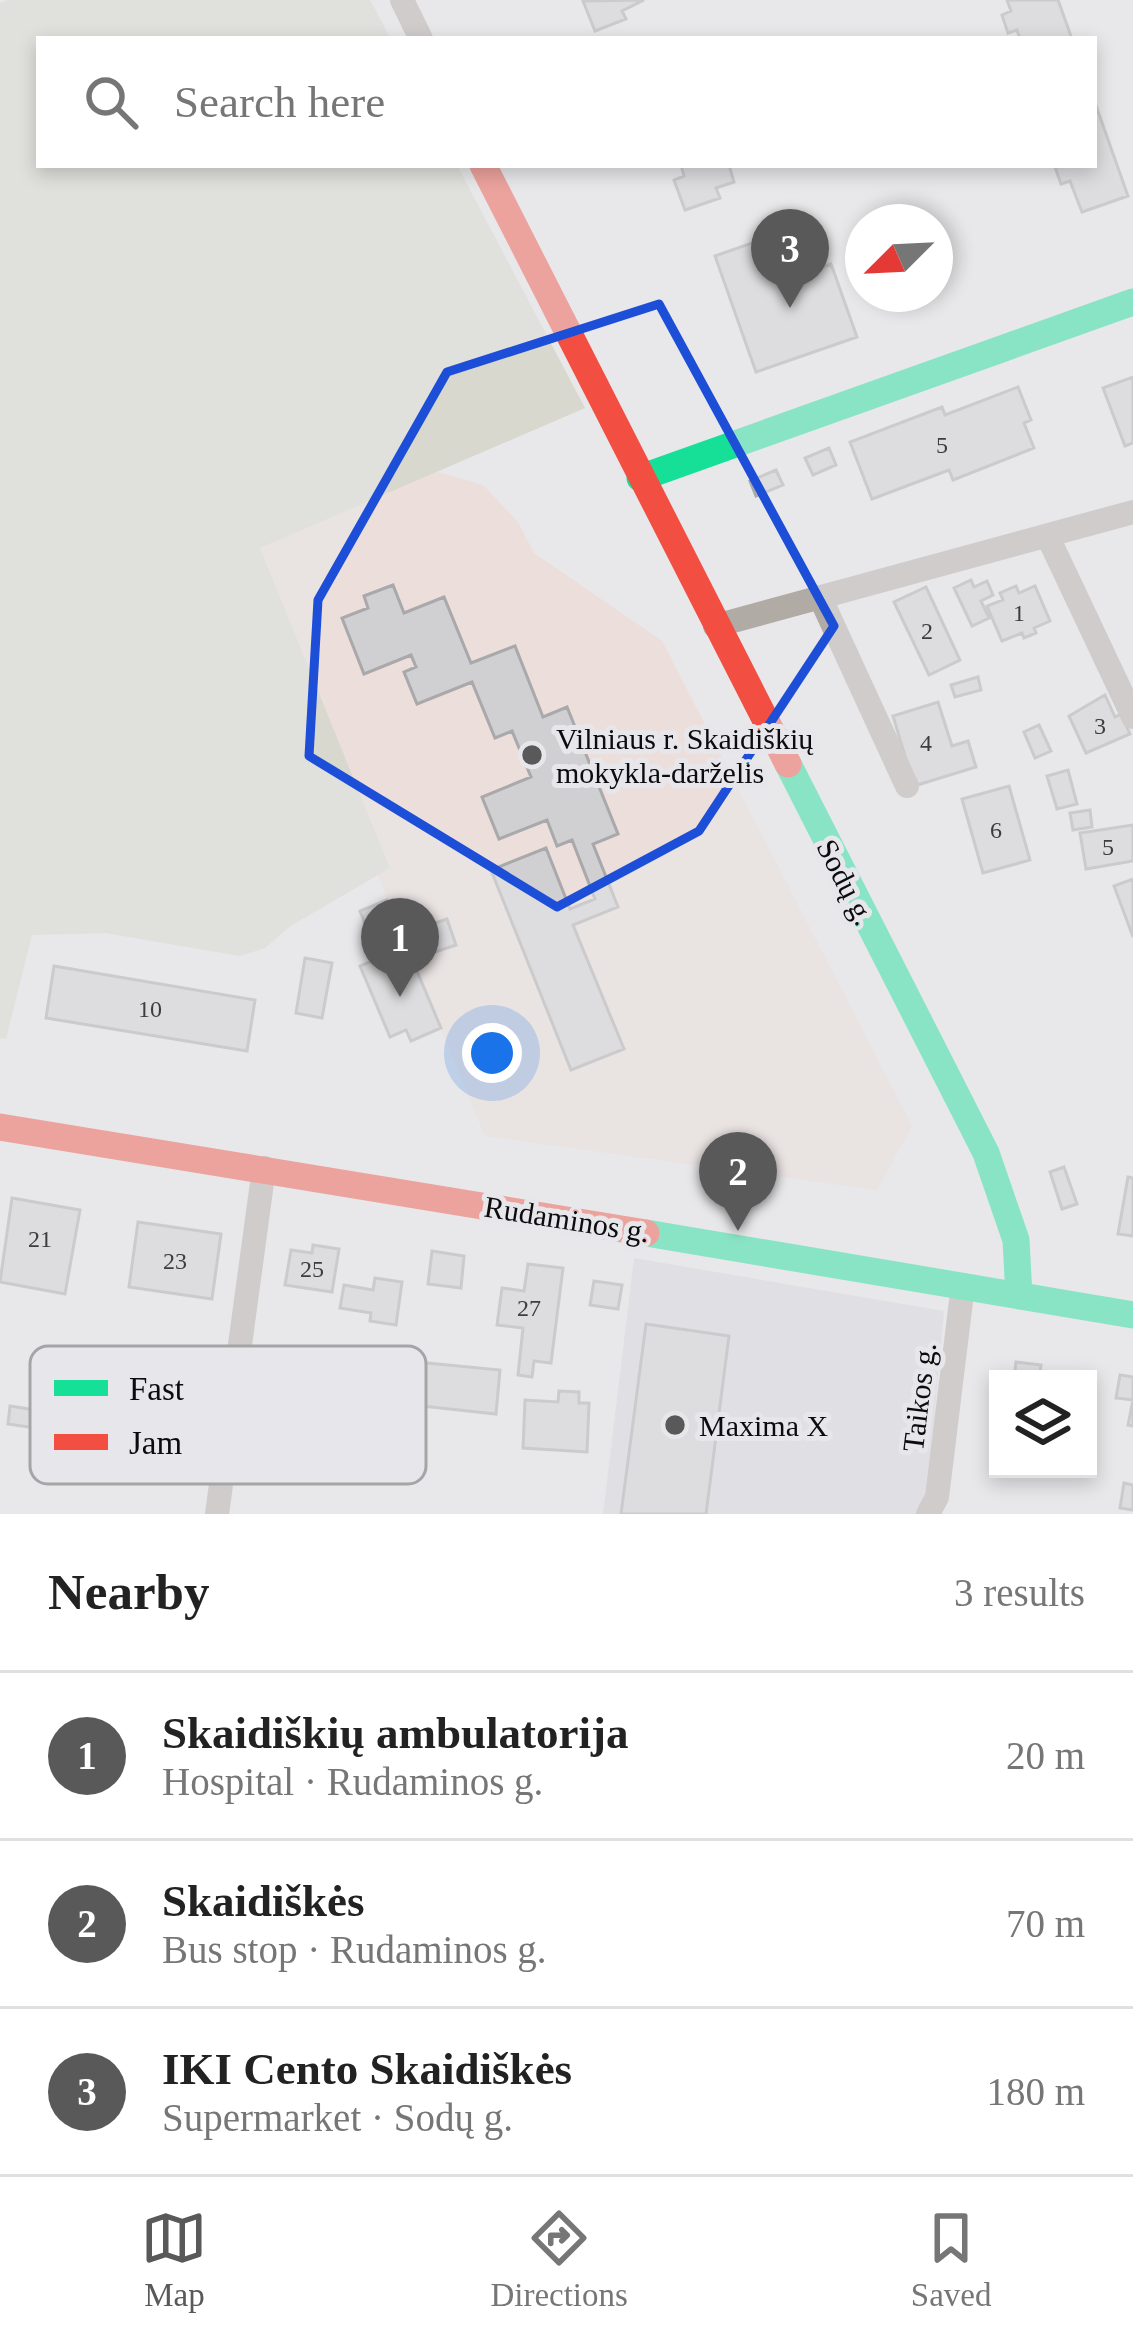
<!DOCTYPE html>
<html lang="en">
<head>
<meta charset="utf-8">
<style>
	:root { --surface:#fff; --page:#f6f6f6; --text:#222; --muted:#767676; --line:#e0e0e0; --accent:#59595a }
	body { margin:0; font-family:"Times New Roman",serif; background:var(--page); color:var(--text) }
	.controls { position:absolute; right:36px; bottom:36px; display:grid; overflow:hidden; border-radius:0px; box-shadow:0 6px 18px #0003 }
	.controls button { width:108px; height:108px; display:grid; place-items:center; padding:0; border:0; border-bottom:3px solid var(--line); background:var(--surface); color:var(--text); font:60px sans-serif }
	.compass { position:absolute; left:845px; top:204px; width:108px; height:108px; border-radius:50%; background:var(--surface); box-shadow:0 6px 18px #0003; rotate:246deg }
	.you { position:absolute; left:492px; top:1053px; width:42px; height:42px; margin:-30px; border:9px solid #fff; border-radius:50%; background:#1a73e8; box-shadow:0 0 0 18px #1a73e833 }
	.badge { display:grid; place-items:center; width:78px; height:78px; border-radius:50%; background:var(--accent); color:#fff; font-size:39px; font-weight:700 }
	.pin { position:absolute; translate:-50% -99px; filter:drop-shadow(0 3px 6px #0008) }
	.pin::after { content:''; position:absolute; top:63px; width:42px; height:36px; background:inherit; clip-path:polygon(0 0,100% 0,50% 100%) }
	.list { margin:0; padding:0; list-style:none }
	h2 { display:flex; justify-content:space-between; align-items:center; height:156px; margin:0; padding:0 48px; font-size:51px }
	h2 small { font-size:39px; font-weight:400; color:var(--muted) }
	.list li { display:grid; grid-template-columns:78px 1fr auto; gap:36px; align-items:center; box-sizing:border-box; height:168px; padding:0 48px; border-top:3px solid var(--line) }
	.list b { display:block; font-size:45px; white-space:nowrap }
	.list p { margin:0; font-size:39px; white-space:nowrap; color:var(--muted) }
	.list em { font-size:39px; font-style:normal; color:var(--muted) }
	.icon { flex:none; width:66px; height:66px; fill:none; stroke:currentColor; stroke-width:2; stroke-linecap:round; stroke-linejoin:round }
	.map { position:relative; flex:none; width:1133px; height:1514px; overflow:hidden }
	.search { position:absolute; background:var(--surface); box-shadow:0 6px 18px #0003; left:36px; right:36px; top:36px; height:132px; display:flex; align-items:center; gap:30px; box-sizing:border-box; padding:0 42px; border-radius:0px; color:var(--muted); font-size:45px }
	.sheet { height:660px; background:var(--surface) }
	nav { display:flex; justify-content:space-around; align-items:center; box-sizing:border-box; height:168px; border-top:3px solid var(--line); background:var(--surface); font-size:33px; color:var(--muted) }
	nav a { display:grid; justify-items:center; gap:6px }
	nav .on { color:var(--accent) }
	.map>svg:first-child { display:block }
	.built { fill:#d8d7dd }
	.education { fill:#ecdeda }
	.green { fill:#d8d8ce }
	.building { fill:#d0cfd1; stroke:#a9a8aa; stroke-width:3 }
	.lines { fill:none; stroke-linecap:round; stroke-linejoin:round }
	.street { stroke:#b1aba6; stroke-width:24 }
	.fast { stroke:#16e098; stroke-width:27 }
	.jam { stroke:#f24e42; stroke-width:27 }
	.marked { fill:none; stroke:#1d4ed8; stroke-width:9; stroke-linejoin:round }
	.poi-dot { fill:#59595a; stroke:#e7e6ea; stroke-width:4.5 }
	.labels { text-anchor:middle; dominant-baseline:central; stroke-width:10; stroke-linejoin:round; paint-order:stroke }
	.number-label { font-size:24px; fill:#3d3d3e }
	.poi-label { font-size:30px; fill:#0c0c0d; stroke:#e7e6ea; text-anchor:start }
	.street-label { font-size:30px; fill:#0c0c0d; stroke:#e7e6ea }
	.key { fill:#e7e6ea; stroke:#a5a5a8; stroke-width:3 }
	.key-label { font-size:33px; fill:#0c0c0d }
</style>
</head>
<body>
<div class="map">
<svg width="1133" height="1514" viewBox="0 0 1133 1514">
	<rect width="100%" height="100%" fill="#e8e7e9"/>
	<path class="built" d="M634,1258l310,53 -17,188 -12,15h-312z"/>
	<path class="education" d="M434,471l49,14 35,37 16,31 128,88 250,485 -35,64 -392,-54 -108,-262 13,-7 -131,-320z"/>
	<path class="green" d="M8,0h362l21,39h-352v126h418l128,243 -325,140 130,320 -101,59 -24,21 -25,8 -135,-23 -73,2 -26,104 -6,-1v-1035z"/>
	<path class="building" d="M644,0l-22,11 4,8 -31,12 -12,-30z
		M1007,0h51l14,39h-52l-3,-9 -9,3 -6,-18 9,-4z
		M1094,100l34,96 -46,16 -12,-31 -9,3 -6,-17 39,-2z
		M681,165h48l5,17 -18,6 4,10 -35,12 -11,-30 10,-4z
		M775,235l15,44 41,-15 26,73 -101,35 -41,-116z
		M1133,377v66l-8,3 -22,-58z
		M1018,387l13,33 -7,3 10,25 -81,32 -4,-10 -77,29 -22,-57 92,-35 3,8z
		M829,448l7,17 -23,10 -8,-17z
		M776,470l7,15 -27,11 -6,-15z
		M971,580l3,7 13,-6 6,14 -12,6 8,17 -17,8 -18,-38z
		M393,585l11,28 40,-16 27,66 44,-17 28,71 24,-10 51,127 -25,10 25,63 -45,18 51,124 -53,21 -80,-200 55,-22 24,61 25,-10 -23,-59 -15,6 -10,-26 -48,19 -17,-42 49,-20 -19,-46 -17,7 -23,-56 -55,22 -13,-32 12,-5 -5,-12 -47,19 -22,-56 26,-10 -4,-12z
		M1016,586l3,7 16,-7 15,35 -16,7 2,5 -12,5 -2,-5 -20,8 -15,-35 16,-6 -3,-7z
		M926,587l34,73 -31,15 -35,-73z
		M978,677l3,13 -26,7 -4,-12z
		M1105,695l10,22 6,-3 9,20 -44,19 -17,-37z
		M938,702l14,44 16,-5 8,26 -62,19 -21,-70z
		M1039,725l12,26 -16,7 -11,-26z
		M1068,770l9,34 -20,5 -10,-33z
		M1009,786l21,74 -47,13 -21,-74z
		M1090,810l2,17 -19,3 -3,-17z
		M1133,825v36l-47,8 -6,-36z
		M1133,879v58l-19,-51z
		M387,900l54,128 -30,13 -5,-11 -16,7 -30,-71 19,-8 -19,-47z
		M447,919l9,26 -33,11 -8,-26z
		M305,958l27,5 -10,55 -26,-5z
		M54,966l201,34 -8,51 -201,-33z
		M1064,1167l13,37 -15,5 -12,-37z
		M1128,1177l5,1v58l-15,-2z
		M12,1198l68,12 -15,84 -65,-12z
		M138,1222l83,12 -9,65 -83,-12z
		M313,1245l26,4 -7,43 -47,-7 6,-35 21,3z
		M432,1251l32,5 -3,32 -33,-4z
		M528,1264l35,4 -12,95 -17,-2 -2,16 -14,-2 5,-47 -26,-3 5,-37 22,3z
		M375,1278l27,4 -6,43 -26,-4 1,-8 -31,-5 4,-23 29,5z
		M594,1281l28,4 -4,24 -28,-4z
		M646,1324l83,12 -23,178h-85z
		M417,1362l83,8 -4,44 -84,-9z
		M1016,1362l25,3 -2,14h-25z
		M1120,1375l13,2v49l-5,-1 5,-25 -17,-2z
		M559,1391l20,1v11h10l-2,49 -64,-4 2,-48 33,2z
		M10,1406l140,22 -6,35 -91,-15 3,-17 -48,-7z
		M1124,1483l9,2v25l-13,-2z"/>
	<g class="lines">
		<path class="street" d="M402,0l19,39
			M1048,537l85,180
			M820,597l87,189
			M715,626l418,-114
			M217,1514l47,-346
			M928,1514l9,-17 26,-212"/>
		<path class="fast" d="M640,478l493,-176
			M788,764l198,389 30,87 3,56
			M646,1233l487,82"/>
		<path class="jam" d="M483,165l305,599
			M0,1127l646,106"/>
	</g>
	<path d="M0 0H1133V1514H0ZM659,304l175,322 -135,205 -142,76 -248,-151 9,-156 129,-228z" fill="#e8e7e9" fill-opacity=".55" fill-rule="evenodd"/>
	<path class="marked" d="M659,304l175,322 -135,205 -142,76 -248,-151 9,-156 129,-228z"/>
	<g class="poi-dot">
		<circle cx="532" cy="755" r="12"/>
		<circle cx="675" cy="1425" r="12"/>
	</g>
	<g class="labels">
		<g class="number-label">
			<text x="942" y="445">5</text>
			<text x="1019" y="613">1</text>
			<text x="927" y="631">2</text>
			<text x="1100" y="726">3</text>
			<text x="926" y="743">4</text>
			<text x="996" y="830">6</text>
			<text x="1108" y="847">5</text>
			<text x="150" y="1009">10</text>
			<text x="40" y="1239">21</text>
			<text x="175" y="1261">23</text>
			<text x="312" y="1269">25</text>
			<text x="529" y="1308">27</text>
		</g>
		<g class="poi-label">
			<text x="556" y="738">Vilniaus r. Skaidiškių<tspan x="556" dy="34">mokykla-darželis</tspan></text>
			<text x="699" y="1425">Maxima X</text>
		</g>
		<g class="street-label">
			<text transform="translate(846 882) rotate(63)">Sodų g.</text>
			<text transform="translate(567 1219) rotate(9)">Rudaminos g.</text>
			<text transform="translate(919 1397) rotate(-83)">Taikos g.</text>
		</g>
	</g>
	<rect x="30" y="1346" width="396" height="138" rx="18" class="key"/>
	<rect x="54" y="1380" width="54" height="16" fill="#16e098"/>
	<rect x="54" y="1434" width="54" height="16" fill="#f24e42"/>
	<g class="key-label">
		<text x="129" y="1400">Fast</text>
		<text x="129" y="1454">Jam</text>
	</g>
</svg>
<div class="controls">
<button><svg class="icon" aria-label="layers" viewBox="0 0 24 24"><path d="M12 4l9 5-9 5-9-5zM3 14l9 5 9-5"/></svg></button>
</div>
<svg class="compass" viewBox="-18 -18 36 36"><path d="M0-13l5 13h-10z" fill="#e53935"/><path d="M0 13l5-13h-10z" fill="#767676"/></svg>
<div class="you"></div>
<div class="pin badge" style="left:400px;top:997px">1</div>
<div class="pin badge" style="left:738px;top:1231px">2</div>
<div class="pin badge" style="left:790px;top:308px">3</div>
<div class="search"><svg class="icon" aria-label="search" viewBox="0 0 24 24"><circle cx="10" cy="10" r="6"/><path d="M15 15l6 6"/></svg>Search here</div>
</div>
<section class="sheet">
<h2>Nearby<small>3 results</small></h2>
<ul class="list">
<li><span class="badge">1</span><div><b>Skaidiškių ambulatorija</b><p>Hospital · Rudaminos g.</p></div><em>20 m</em></li>
<li><span class="badge">2</span><div><b>Skaidiškės</b><p>Bus stop · Rudaminos g.</p></div><em>70 m</em></li>
<li><span class="badge">3</span><div><b>IKI Cento Skaidiškės</b><p>Supermarket · Sodų g.</p></div><em>180 m</em></li>
</ul>
</section>
<nav>
<a class="on"><svg class="icon" aria-label="map" viewBox="0 0 24 24"><path d="M3 6l6-2 6 2 6-2v14l-6 2-6-2-6 2zM9 4v14M15 6v14"/></svg>Map</a>
<a><svg class="icon" aria-label="directions" viewBox="0 0 24 24"><path d="M12 3l9 9-9 9-9-9zM9 14v-3h6M13 9l2 2-2 2"/></svg>Directions</a>
<a><svg class="icon" aria-label="saved" viewBox="0 0 24 24"><path d="M7 4h10v16l-5-4-5 4z"/></svg>Saved</a>
</nav>
</body>
</html>
